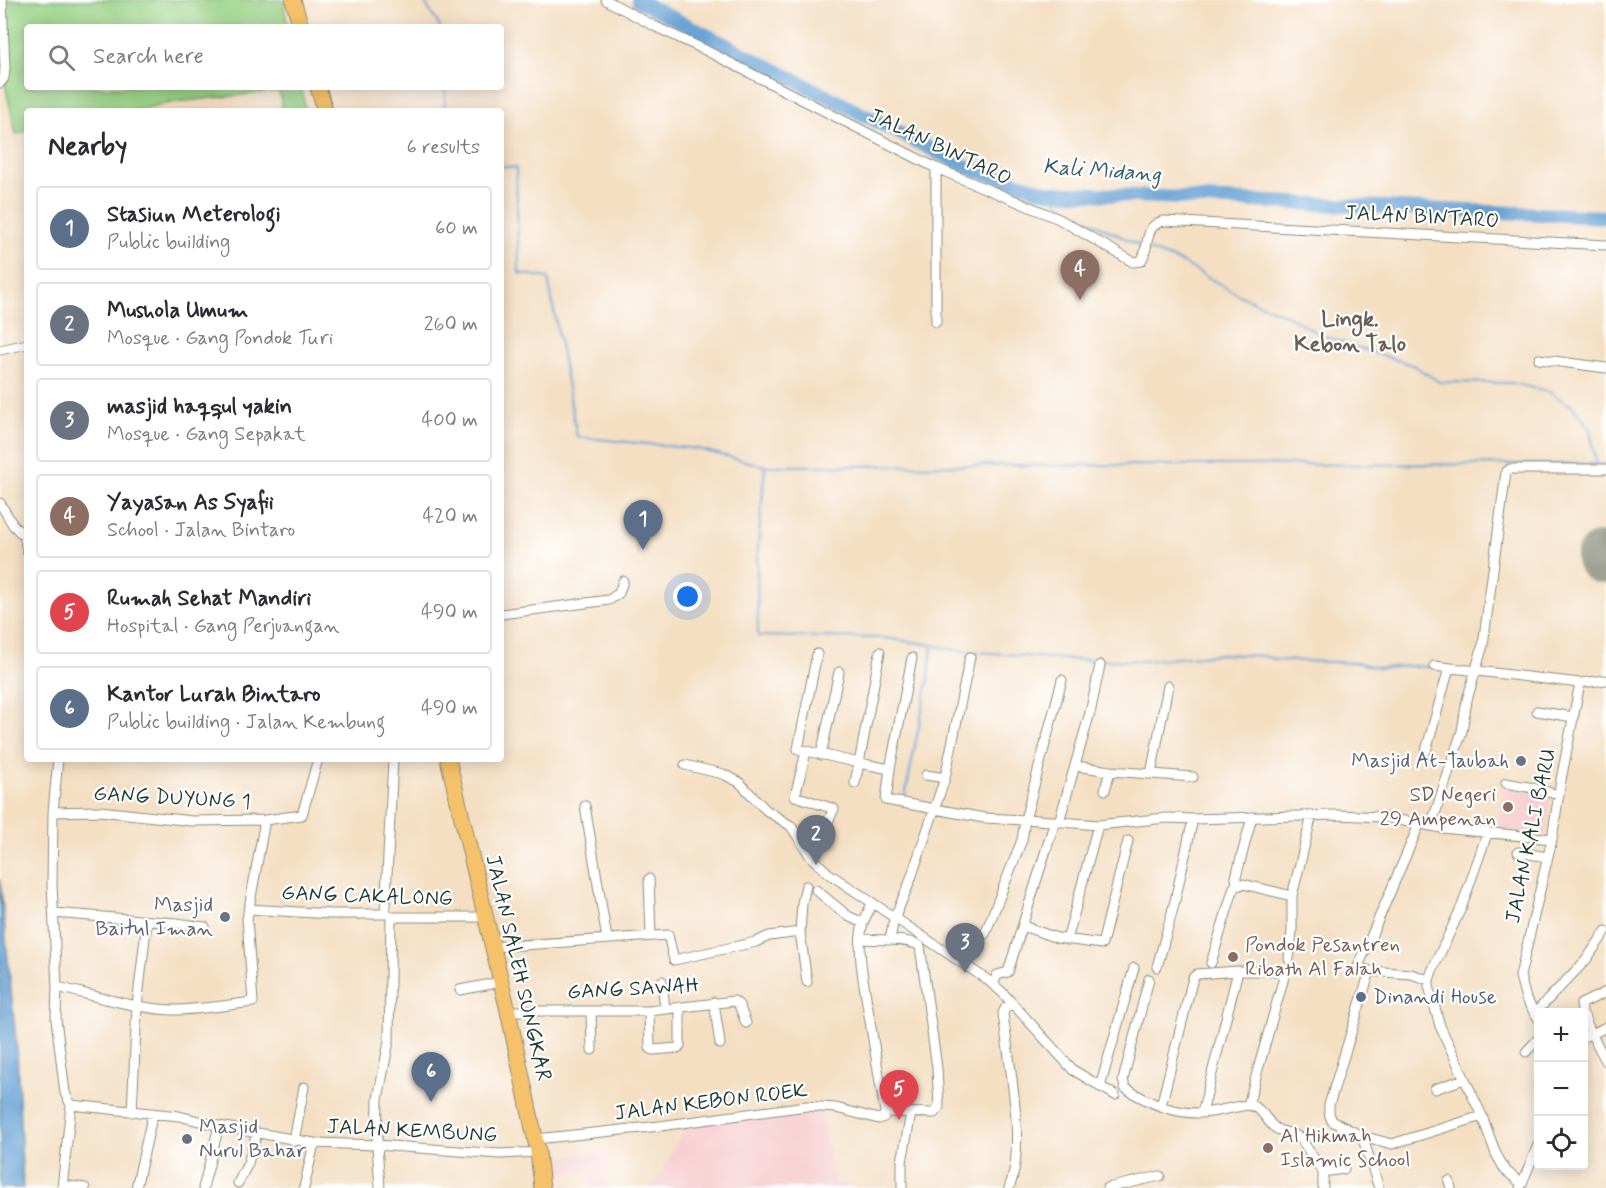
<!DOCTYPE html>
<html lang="en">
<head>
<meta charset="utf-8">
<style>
	:root { --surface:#fff; --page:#f7f7f7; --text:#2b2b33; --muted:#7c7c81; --line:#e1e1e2; --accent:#1f6fb2 }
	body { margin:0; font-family:Mynerve,sans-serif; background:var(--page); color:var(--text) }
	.controls { position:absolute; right:18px; bottom:18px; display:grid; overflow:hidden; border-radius:6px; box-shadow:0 3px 15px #0003 }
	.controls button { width:54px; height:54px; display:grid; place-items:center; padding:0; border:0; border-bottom:2px solid var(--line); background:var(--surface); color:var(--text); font:30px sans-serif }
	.you { position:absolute; left:688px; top:597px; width:21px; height:21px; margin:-15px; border:4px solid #fff; border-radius:50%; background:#1a73e8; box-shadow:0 0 0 9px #1a73e833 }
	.badge { display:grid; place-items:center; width:39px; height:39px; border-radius:50%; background:var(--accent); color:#fff; font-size:20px; font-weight:700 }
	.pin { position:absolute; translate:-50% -50px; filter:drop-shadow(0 2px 3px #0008) }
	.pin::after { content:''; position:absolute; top:32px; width:21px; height:18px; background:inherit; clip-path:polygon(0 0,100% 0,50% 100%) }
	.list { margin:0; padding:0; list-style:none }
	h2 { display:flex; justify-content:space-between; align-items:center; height:78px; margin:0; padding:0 24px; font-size:26px }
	h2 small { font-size:20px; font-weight:400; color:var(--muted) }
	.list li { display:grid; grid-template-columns:39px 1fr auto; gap:18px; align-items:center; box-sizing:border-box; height:84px; margin:0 12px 12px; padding:0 12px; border:2px solid var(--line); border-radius:6px }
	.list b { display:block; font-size:22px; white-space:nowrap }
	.list p { margin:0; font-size:20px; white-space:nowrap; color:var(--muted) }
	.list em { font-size:20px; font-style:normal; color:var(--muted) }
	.icon { flex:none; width:33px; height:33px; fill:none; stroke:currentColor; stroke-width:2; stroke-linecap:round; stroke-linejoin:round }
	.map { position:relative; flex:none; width:1606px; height:1188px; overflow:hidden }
	.search { position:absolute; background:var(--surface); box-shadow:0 3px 15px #0003; left:24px; top:24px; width:480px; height:66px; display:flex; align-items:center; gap:15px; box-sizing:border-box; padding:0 21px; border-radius:6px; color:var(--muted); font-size:22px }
	.panel { position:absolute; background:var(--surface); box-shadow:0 3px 15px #0003; left:24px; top:108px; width:480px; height:654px; border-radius:6px }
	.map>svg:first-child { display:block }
	.built { fill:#f7cfd1 }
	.green { fill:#98d184; stroke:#5c875c; stroke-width:1.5 }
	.water { fill:#639fd3; stroke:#416e84; stroke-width:1.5 }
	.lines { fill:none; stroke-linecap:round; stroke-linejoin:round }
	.stream { stroke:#639fd3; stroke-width:2 }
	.river { stroke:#639fd3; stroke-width:14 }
	.runway { stroke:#8a8e7c; stroke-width:52 }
	.minor-casing { stroke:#8a8e7c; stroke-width:11 }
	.trunk-casing { stroke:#8a8e7c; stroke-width:17 }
	.minor { stroke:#fff; stroke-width:9 }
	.trunk { stroke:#f5c16b; stroke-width:15 }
	.worship-dot { fill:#6b7280; stroke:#fff; stroke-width:2 }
	.education-dot { fill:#8d6e63; stroke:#fff; stroke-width:2 }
	.service-dot { fill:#5c6f8a; stroke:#fff; stroke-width:2 }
	.labels { text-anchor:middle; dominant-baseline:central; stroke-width:4.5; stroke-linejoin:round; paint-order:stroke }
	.street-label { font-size:21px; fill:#1f3d34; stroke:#fff }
	.worship-label { font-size:21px; fill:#5b616d; stroke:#fff; text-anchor:end }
	.education-label { font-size:21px; fill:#785e54; stroke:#fff; text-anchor:start }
	.service-label { font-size:21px; fill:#4e5e75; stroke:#fff; text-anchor:start }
	.water-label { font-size:22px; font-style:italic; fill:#375f6c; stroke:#fff }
	.neighbourhood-label { font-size:22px; font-weight:bold; fill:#6b6058; stroke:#fff }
</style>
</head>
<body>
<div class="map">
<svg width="1606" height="1188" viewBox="0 0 1606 1188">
	<rect width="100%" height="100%" fill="#fff"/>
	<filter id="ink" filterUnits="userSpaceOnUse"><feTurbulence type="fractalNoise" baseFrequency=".0167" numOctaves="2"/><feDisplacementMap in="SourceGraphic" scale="12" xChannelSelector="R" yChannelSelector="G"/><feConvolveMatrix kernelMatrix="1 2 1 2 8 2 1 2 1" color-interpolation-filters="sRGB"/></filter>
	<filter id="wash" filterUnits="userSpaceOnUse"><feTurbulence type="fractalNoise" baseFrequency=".008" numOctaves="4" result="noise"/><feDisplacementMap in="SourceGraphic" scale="24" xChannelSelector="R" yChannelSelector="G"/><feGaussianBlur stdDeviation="1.35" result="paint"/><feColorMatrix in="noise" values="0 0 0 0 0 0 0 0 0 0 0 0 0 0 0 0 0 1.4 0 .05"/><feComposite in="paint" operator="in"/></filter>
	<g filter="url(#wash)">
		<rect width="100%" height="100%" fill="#f4dfc3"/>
		<path class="built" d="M1504,785l47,10 -5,43 -50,-6z
			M820,1107l15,79 14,-4 1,6h-199l36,-63z
			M605,1152l2,36h-17l-1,-16h-36v-13z"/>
		<path class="green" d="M5,0h278l5,27h-261v60h274l5,24h-23l-4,-20 -104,11 -44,9h-104v20l-11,3 -11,-50z"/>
		<path class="water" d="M0,879l17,172 6,137h-23z"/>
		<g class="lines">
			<path class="stream" d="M423,0l17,27
				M444,111l2,-24
				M501,166l15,2 3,105 29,5 29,159 121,12 67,17 841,-2
				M1047,192l23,19 74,37
				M1149,250l32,12 60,34 47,20 35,20 92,30 24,16 73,1 35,8 25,15 18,23 6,35
				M765,466l-8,94 1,76 127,2 47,7 -3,31 -25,125
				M932,645l24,5 105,9 83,2 79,-7 41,2 13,4 82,3 20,5 33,-2 18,1"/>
			<path class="river" d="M638,0l330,168 79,24 559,25"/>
			<path class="runway" d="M1602,558h4"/>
		</g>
	</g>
	<g filter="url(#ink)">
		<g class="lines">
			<g class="minor-casing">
				<path id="minor" d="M606,0l48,26 51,24 231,118 123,51 74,43 8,-1c10,-14 1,-36 23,-40l442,24
					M0,83l4,-5 1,-10 -3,-68
					M936,168v154
					M0,350l27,-6
					M1539,359l67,9
					M0,503l13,22 11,11 3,14
					M501,614l108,-14 10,-7 4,-12
					M880,652l-21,111 31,6 -4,31 98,18 41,2
					M817,654l-19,95 61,14 -4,20
					M1434,666l146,17
					M1537,711l36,6
					M1426,751l23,-83
					M806,752l-11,44 39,13 -23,48
					M821,755l18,-83
					M58,759l-5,53 -1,72 5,103 -1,32 9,74 6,12 -9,83
					M685,765l38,9 16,8 27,28 25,16 20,31 17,16 161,108 13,11 71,78 42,25
					M1076,766l34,5 83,6
					M890,769l22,-111
					M1151,774l17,-88
					M926,775l19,3
					M1506,783l27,5 26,7
					M1105,790l5,-19
					M585,806l22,133
					M53,812l47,-1 92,10 73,-1 37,-5 16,-56
					M1026,819l72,6 68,-7 27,1
					M1059,822l32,-113 9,-44
					M1419,825l-61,142 12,4 41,3 18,6
					M1431,826l31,-95 5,-31 16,-55 23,-173 4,-3h96
					M1487,834l-25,72 -30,65 -3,9v6l11,40 42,90 14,38 9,16 17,14
					M1518,852l29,5
					M649,879l2,56
					M1237,885l-1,-8 16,-60
					M816,890l32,26 15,7c-6,24 -1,50 3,74 6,38 13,77 19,115l49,1 5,-6 -2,-39 -17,-122c-12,-8 -44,-6 -59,-7
					M248,909l83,5h57l3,3h93
					M54,913l122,10 29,4
					M385,914l8,-155
					M863,923l9,-20
					M1023,926l34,12 45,6 26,-103
					M800,932l2,-29 4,-17
					M890,940l4,-21 15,-35 36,-106 25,-121
					M1067,940l31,-115
					M492,947l176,-12 6,25 82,-18 13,-6 31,-4 7,50
					M1289,959l3,-28v-35
					M1211,963l23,-76 9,-3 49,12 20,-81
					M967,965l4,-7c-3,-18 -1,-16 14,-24l37,-94 3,-20 37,-140
					M1157,967l17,-62 19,-86 143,-4 47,2 59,11 110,11
					M1370,971l-41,134v8l3,8 30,15 30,8 90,-28
					M1149,979l-26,101 2,8c22,14 50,26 76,25 16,-1 32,-6 47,-8 14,2 17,14 26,22 8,7 19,4 27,12l22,33v16
					M662,981l3,28
					M993,985l4,-10 11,-3 47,-151
					M57,987c36,8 80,22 116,23 26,0 53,-5 80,-8l-6,-83 18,-99
					M460,990l41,-8
					M714,1002l6,42
					M508,1011h141l85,-10 5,4 7,18
					M591,1011l1,39
					M649,1011l1,37 3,2 25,-2 2,-2v-39
					M1582,1012l-1,-8 25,-12
					M1535,1013l51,-53 20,-29
					M1584,1016l7,17
					M1538,1018l-12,-19 -6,-23 32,-137 9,-59 19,-97 26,-3
					M1592,1034l14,-7
					M1584,1037l7,-4 15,28
					M1526,1052l12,-13
					M1100,1087l34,-119
					M1435,1089l29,-10
					M71,1105l108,11 40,10 95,17 63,2 123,9 38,-2
					M1161,1106l32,-128 4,-4 41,-3h43l3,6 -36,128
					M132,1112l5,-106 10,-85
					M1202,1113l36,-142
					M1362,1136l17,52
					M536,1139l124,-13 146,-20 30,2 43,11 5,-2 1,-5
					M294,1141l10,-54
					M1323,1172l21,-3
					M1449,1181l2,7
					M238,1183l10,-20 9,-30
					M63,1185l22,3
					M136,1188l17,-75
					M203,1188l16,-62
					M304,1188l10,-45
					M380,1188l-3,-43 1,-46 11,-58 2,-124
					M902,1188v-26l9,-49
					M1009,1188c18,-43 -1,-128 -6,-175l3,-6 6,-3
					M1107,1188l53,-12
					M1520,1188l18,-43"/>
			</g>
			<g class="trunk-casing">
				<path id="trunk" d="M293,0l8,27
					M318,87l7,24
					M448,759l60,252 30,141 4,36"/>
			</g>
			<use href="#minor" class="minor"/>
			<use href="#trunk" class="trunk"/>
		</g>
	</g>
	<g class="worship-dot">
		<circle cx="1521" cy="761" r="6"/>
		<circle cx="225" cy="917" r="6"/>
		<circle cx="187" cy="1139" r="6"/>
	</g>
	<g class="education-dot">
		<circle cx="1508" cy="807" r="6"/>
		<circle cx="1233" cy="957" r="6"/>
		<circle cx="1268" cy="1148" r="6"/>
	</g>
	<circle class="service-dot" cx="1361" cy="997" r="6"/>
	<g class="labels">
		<g class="street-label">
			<text transform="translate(940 147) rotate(25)">JALAN BINTARO</text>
			<text transform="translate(1422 217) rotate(3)">JALAN BINTARO</text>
			<text transform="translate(172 798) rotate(3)">GANG DUYUNG 1</text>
			<text transform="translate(1531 836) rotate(-78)">JALAN KALI BARU</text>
			<text transform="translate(367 896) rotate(2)">GANG CAKALONG</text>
			<text transform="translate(518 968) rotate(77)">JALAN SALEH SUNGKAR</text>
			<text transform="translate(633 989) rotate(-3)">GANG SAWAH</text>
			<text transform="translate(711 1102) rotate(-7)">JALAN KEBON ROEK</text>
			<text transform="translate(412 1131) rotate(3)">JALAN KEMBUNG</text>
		</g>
		<g class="worship-label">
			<text x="1509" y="761">Masjid At-Taubah</text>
			<text x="213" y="905">Masjid<tspan x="213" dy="24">Baitul Iman</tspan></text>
			<text x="199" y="1127" text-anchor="start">Masjid<tspan x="199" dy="24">Nurul Bahar</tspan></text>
		</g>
		<g class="education-label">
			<text x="1496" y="795" text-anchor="end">SD Negeri<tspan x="1496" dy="24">29 Ampenan</tspan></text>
			<text x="1245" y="945">Pondok Pesantren<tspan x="1245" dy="24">Ribath Al Falah</tspan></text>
			<text x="1280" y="1136">Al Hikmah<tspan x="1280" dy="24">Islamic School</tspan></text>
		</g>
		<g class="service-label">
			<text x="1373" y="997">Dinandi House</text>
		</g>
		<g class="water-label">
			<text transform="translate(1102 171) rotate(4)">Kali Midang</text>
		</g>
		<g class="neighbourhood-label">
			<text x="1350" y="320">Lingk.<tspan x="1350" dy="25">Kebon Talo</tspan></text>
		</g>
	</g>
</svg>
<div class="controls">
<button>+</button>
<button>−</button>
<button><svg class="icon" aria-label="locate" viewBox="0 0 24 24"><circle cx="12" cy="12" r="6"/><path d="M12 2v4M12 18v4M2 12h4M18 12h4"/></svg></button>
</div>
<div class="you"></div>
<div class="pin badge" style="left:643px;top:550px;background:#5c6f8a">1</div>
<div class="pin badge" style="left:816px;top:865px;background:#6b7280">2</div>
<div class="pin badge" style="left:965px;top:973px;background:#6b7280">3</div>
<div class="pin badge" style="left:1080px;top:300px;background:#8d6e63">4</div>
<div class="pin badge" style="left:899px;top:1120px;background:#e0444e">5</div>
<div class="pin badge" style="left:431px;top:1102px;background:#5c6f8a">6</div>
<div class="search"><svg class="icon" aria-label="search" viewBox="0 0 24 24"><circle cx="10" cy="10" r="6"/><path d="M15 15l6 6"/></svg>Search here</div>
<section class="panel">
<h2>Nearby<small>6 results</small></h2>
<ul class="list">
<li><span class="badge" style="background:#5c6f8a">1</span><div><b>Stasiun Meterologi</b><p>Public building</p></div><em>60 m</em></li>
<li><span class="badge" style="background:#6b7280">2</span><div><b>Mushola Umum</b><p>Mosque · Gang Pondok Turi</p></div><em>260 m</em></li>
<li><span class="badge" style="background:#6b7280">3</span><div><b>masjid haqqul yakin</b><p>Mosque · Gang Sepakat</p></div><em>400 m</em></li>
<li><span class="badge" style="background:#8d6e63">4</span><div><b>Yayasan As Syafii</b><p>School · Jalan Bintaro</p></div><em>420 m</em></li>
<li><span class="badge" style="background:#e0444e">5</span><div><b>Rumah Sehat Mandiri</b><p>Hospital · Gang Perjuangan</p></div><em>490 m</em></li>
<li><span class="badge" style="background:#5c6f8a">6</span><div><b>Kantor Lurah Bintaro</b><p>Public building · Jalan Kembung</p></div><em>490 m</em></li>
</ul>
</section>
</div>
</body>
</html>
